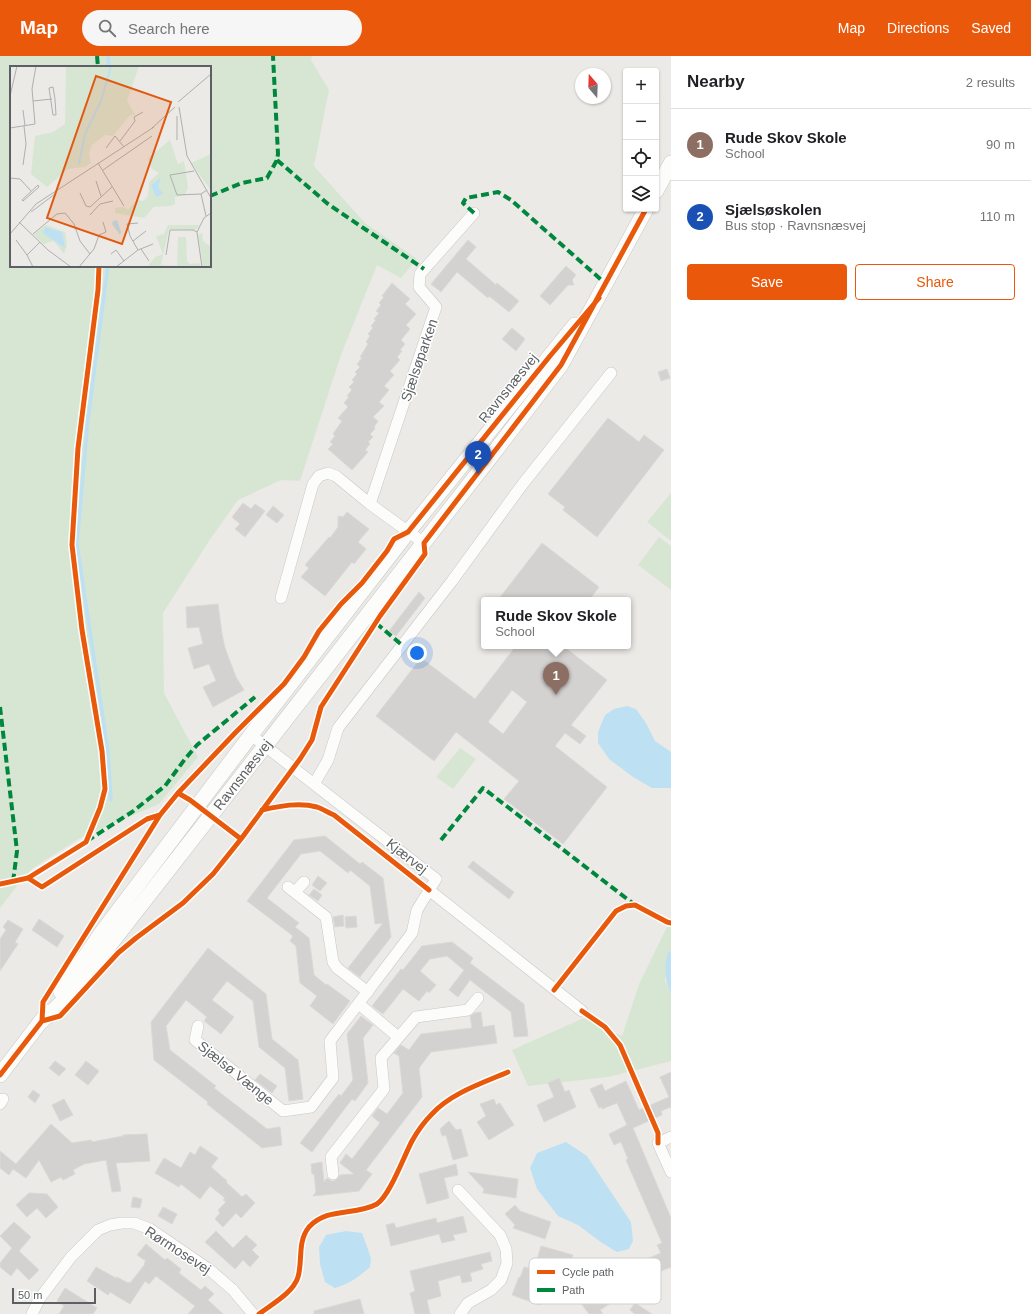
<!DOCTYPE html>
<html lang="en">
<head>
<meta charset="utf-8">
<style>
	:root { --surface:#fff; --page:#f6f6f6; --text:#202124; --muted:#757577; --line:#e0e0e0; --accent:#ea580c }
	body { margin:0; font-family:Helvetica,sans-serif; background:var(--page); color:var(--text) }
	.controls { position:absolute; right:12px; top:12px; display:grid; overflow:hidden; border-radius:4px; box-shadow:0 1px 3px #0004 }
	.controls button { width:36px; height:36px; display:grid; place-items:center; padding:0; border:0; border-bottom:1px solid var(--line); background:var(--surface); color:var(--text); font:20px sans-serif }
	.compass { position:absolute; left:575px; top:12px; width:36px; height:36px; border-radius:50%; background:var(--surface); box-shadow:0 1px 3px #0004; rotate:341deg }
	.scale { position:absolute; left:12px; bottom:10px; width:84px; box-sizing:border-box; padding-left:4px; border:2px solid #5c6064; border-top:0; font-size:11px; line-height:14px; white-space:nowrap; color:#5c6064; -webkit-text-stroke:3px #fff; paint-order:stroke }
	.you { position:absolute; left:417px; top:597px; width:14px; height:14px; margin:-10px; border:3px solid #fff; border-radius:50%; background:#1a73e8; box-shadow:0 0 0 6px #1a73e833 }
	.badge { display:grid; place-items:center; width:26px; height:26px; border-radius:50%; background:var(--accent); color:#fff; font-size:13px; font-weight:700 }
	.pin { position:absolute; translate:-50% -33px; filter:drop-shadow(0 1px 2px #0008) }
	.pin::after { content:''; position:absolute; top:21px; width:14px; height:12px; background:inherit; clip-path:polygon(0 0,100% 0,50% 100%) }
	.popup { position:absolute; left:481px; top:541px; width:150px; height:52px; box-sizing:border-box; display:grid; place-content:center; border-radius:4px; background:var(--surface); filter:drop-shadow(0 1px 3px #0005); font-size:13px; white-space:nowrap; color:var(--muted) }
	.popup b { font-size:15px; color:var(--text) }
	.popup::after { content:''; position:absolute; left:50%; top:100%; margin-left:-8px; border:8px solid transparent; border-top-color:var(--surface) }
	.list { margin:0; padding:0; list-style:none }
	h2 { display:flex; justify-content:space-between; align-items:center; height:52px; margin:0; padding:0 16px; font-size:17px }
	h2 small { font-size:13px; font-weight:400; color:var(--muted) }
	.list li { display:grid; grid-template-columns:26px 1fr auto; gap:12px; align-items:center; box-sizing:border-box; height:72px; padding:0 16px; border-top:1px solid var(--line) }
	.list b { display:block; font-size:15px; white-space:nowrap }
	.list p { margin:0; font-size:13px; white-space:nowrap; color:var(--muted) }
	.list em { font-size:13px; font-style:normal; color:var(--muted) }
	.actions { display:flex; gap:8px; padding:12px 16px }
	.actions a { flex:1; padding:9px 0; border:1px solid var(--accent); border-radius:4px; text-align:center; font-size:14px; color:var(--accent) }
	.actions .main { background:var(--accent); color:#fff }
	.icon { flex:none; width:22px; height:22px; fill:none; stroke:currentColor; stroke-width:2; stroke-linecap:round; stroke-linejoin:round }
	.map { position:relative; flex:none; width:671px; height:1258px; overflow:hidden }
	header { display:flex; align-items:center; gap:24px; box-sizing:border-box; height:56px; padding:0 20px; background:var(--accent); color:#fff }
	header strong { font-size:19px }
	nav { display:flex; gap:22px; margin-inline-start:auto; font-size:14px }
	.search { width:280px; height:36px; background:var(--page); display:flex; align-items:center; gap:10px; box-sizing:border-box; padding:0 14px; border-radius:22px; color:var(--muted); font-size:15px }
	main { display:flex }
	aside { flex:1; background:var(--surface) }
	.map>svg:first-child { display:block }
	.green { fill:#d7e6d3; fill-rule:evenodd }
	.water { fill:#bde1f3 }
	.lines { fill:none; stroke-linecap:round; stroke-linejoin:round }
	.stream { stroke:#bde1f3; stroke-width:3.5 }
	.building { fill:#d4d2d0; stroke:#dbd9d6; fill-rule:evenodd }
	.street-casing { stroke:#c8c7c7; stroke-width:12 }
	.secondary-casing { stroke:#c7c7c7; stroke-width:16 }
	.street { stroke:#fcfcfb; stroke-width:11 }
	.secondary { stroke:#fcfcfb; stroke-width:15 }
	.quiet { stroke:#00873e; stroke-width:4; stroke-dasharray:8 4; stroke-linecap:butt }
	.cycleway-casing { stroke:#fff; stroke-width:8 }
	.cycleway { stroke:#e8590c; stroke-width:5 }
	.labels { text-anchor:middle; dominant-baseline:central; stroke-width:3; stroke-linejoin:round; paint-order:stroke }
	.street-label { font-size:14px; fill:#5c6064; stroke:#fff }
	.inset-river { fill:none; stroke:#bde1f3; stroke-width:2 }
	.inset-road { fill:none; stroke:#aeafae; stroke-width:1 }
	.view { fill:#e15910; fill-opacity:0.15; stroke:#e15910; stroke-width:2 }
	.inset-edge { fill:none; stroke:#5c6064; stroke-width:2 }
	.key { fill:#fff; stroke:#cecfd0; stroke-width:1 }
	.key-label { font-size:11px; fill:#5c6064 }
</style>
</head>
<body>
<header>
<strong>Map</strong>
<div class="search"><svg class="icon" aria-label="search" viewBox="0 0 24 24"><circle cx="10" cy="10" r="6"/><path d="M15 15l6 6"/></svg>Search here</div>
<nav><a>Map</a><a>Directions</a><a>Saved</a></nav>
</header>
<main>
<div class="map">
<svg width="671" height="1258" viewBox="0 0 671 1258">
	<rect width="100%" height="100%" fill="#eceae6"/>
	<path class="green" d="M0,0h312l-1,4 18,30 -15,76 51,57 52,36 -16,19 -24,-13 -36,90 -41,126 -19,-1 -43,20 -29,41 -46,72 1,80 34,64 -39,47 -79,34 -47,30 -16,18 -17,22zM11,11h199v199h-199z
		M671,437v48l-24,-19z
		M659,481l12,9v44l-33,-25z
		M460,692l16,11 -23,30 -17,-12z
		M667,871h4v25l-2,-1 -4,29 6,14v67l-63,16 -80,9 -16,-36 72,-32 38,18 17,-52z"/>
	<path class="water" d="M627,650l9,3 10,14 9,18 16,11v36h-19l-19,-11 -24,-18 -11,-16v-11l7,-17 9,-6z
		M668,895l3,1v42c-7,-17 -7,-25 -3,-43z
		M566,1086l21,14 44,66 2,19 -4,8 -12,3 -15,-9 -24,-18 -20,-9 -21,-27 -7,-21 7,-15z
		M346,1175l16,2 9,25 -1,9c-11,10 -21,17 -35,21l-10,-6 -5,-18 -1,-17 7,-12z"/>
	<g class="lines">
		<path class="stream" d="M108,0l1,11
			M108,210l-20,154 -11,124 31,207 3,49"/>
	</g>
	<path class="building" d="M468,184l8,7 -10,12 30,26 1,-2 22,18 -10,11 -20,-16 -1,2 -31,-26 -16,20 -10,-8z
		M566,210l10,9 -4,5 2,5h-6l-18,20 -10,-9z
		M392,227l18,16 -5,5 11,10 -10,11 4,4 -9,11 4,4 -5,6 2,1 -5,6 3,3 -10,11 4,4 -10,11 5,4 -10,12 5,4 -11,11 5,4 -4,6 1,2 -5,5 3,3 -5,5 2,2 -5,6 3,2 -16,18 -24,-21 5,-5 -3,-2 5,-6 -2,-2 9,-13 -4,-3 10,-11 -4,-4 5,-6 -2,-1 5,-6 -3,-3 5,-5 -2,-2 5,-6 -2,-2 5,-5 -3,-3 5,-6 -2,-1 8,-13 -2,-2 4,-6 -2,-2 5,-6 -2,-2 5,-6 -2,-1 5,-6 -3,-2 5,-6 -2,-2 5,-6 -2,-1z
		M512,272l13,11 -9,12 -14,-12z
		M667,313l3,9 -9,3 -3,-9z
		M608,362l31,24 5,-7 20,15 -67,87 -34,-27 2,-3 -17,-13z
		M243,447l8,6 4,-5 10,7 -20,26 -10,-8 5,-5 -8,-7z
		M273,450l11,9 -7,8 -11,-8z
		M347,456l22,17 -11,13 8,7 -12,15 -2,-2 -27,34 -24,-19 8,-9 -4,-3 24,-28 1,1 8,-11v-11l5,1z
		M542,487l57,44 -10,13h-91z
		M419,536l6,6 -29,38 -7,-5z
		M218,548l4,30 3,14 11,29 8,13 -31,17 -10,-20 13,-6 -7,-17 -15,5 -6,-21 15,-4 -4,-17 -12,1 -1,-21z
		M516,590h47l44,34 -36,45 15,11 -6,8 -15,-11 -10,13 52,41 -44,57 -59,-45 15,-18 -63,-49 -22,29 -58,-45 45,-58 54,41zM512,634l15,12 -24,32 -15,-12z
		M325,780l35,28 2,-2 21,16 8,59 -31,40 -12,-9 35,-45 -8,1 -5,-38 -20,-16 -2,3 -28,-22 -19,3 -34,44 32,25 -4,4 14,11 5,37 12,10 1,-1 23,17 -17,23 -23,-18 7,-10 -17,-13 -4,-37 -6,-5 3,-5 -46,-35 47,-61z
		M473,805l41,31 -5,7 -41,-32z
		M318,820l9,7 -7,8 -8,-6z
		M314,833l8,6 -4,6 -9,-6z
		M343,859l1,11 -9,1 -2,-10z
		M356,860l1,11 -11,1 -1,-11z
		M39,863l25,17 -7,11 -25,-17z
		M8,864l15,9 -8,13 3,2 -18,27v-32l6,-9 -3,-3z
		M452,886l21,16 -3,5 54,41 4,32 -14,1 -3,-25 -41,-32 -12,17 -9,-7 15,-20 -17,-14 -17,3 -10,12 16,14 -7,8 -2,-2 -8,10 -16,-12 -20,25 -11,-8 29,-37 2,1 19,-24z
		M208,892l58,46 6,45 26,21 5,39 -14,2 -4,-33 -26,-21 -6,-46 -26,-20 -15,19 22,17 -13,17 -17,-13 3,-4 -21,-17 -20,26 4,24 46,36 -2,2 53,41 13,-2 2,18 -20,3 -55,-44 1,-2 -54,-42 -3,-38z
		M481,956l2,15 11,-2 3,18 -66,9 -12,16 3,29 -56,73 6,4 -13,17 -46,5 3,-4 -2,-18h-2l-1,-10 11,-2 2,20 3,-4 4,3h3l3,-2 3,-4 14,-1 -14,-11 6,-9 6,5 28,-36 -8,-7 6,-8 9,6 16,-21 -4,-37 -5,-3 7,-8 8,5 12,-16 51,-6 -2,-12 5,-3z
		M361,960l12,9 -10,13 5,45 -13,18 -3,-2 -40,53 -12,-9 39,-49 2,2 12,-16 -6,-46z
		M55,1005l11,8 -7,7 -10,-8z
		M86,1005l13,10 -11,14 -13,-10z
		M671,1016v35l-10,4 1,4 -29,13 38,90v49l-17,7 7,-10 -8,5 -4,-11 12,-5 -4,-8 5,-2 -36,-83 2,-1 -7,-17 -7,3 -5,-11 18,-9 -10,-22 -15,6v-2l-3,1 -9,-19 12,-5 3,7 21,-10 13,29 30,-13 -9,-20z
		M260,1018l17,12 -5,7 -17,-13z
		M559,1022l6,14 4,-2 7,17 -32,15 -7,-17 17,-8 -6,-14z
		M33,1034l7,5 -5,8 -7,-6z
		M64,1043l9,16 -13,6 -8,-16z
		M494,1043l2,6 4,-2 14,22 -25,15 -12,-18 9,-6 -6,-12z
		M449,1065l7,9 5,-1 7,27 -15,4 -7,-25 -4,1 -2,-7z
		M51,1068l21,19 19,-3 1,2 31,-6v-1l24,-1 3,27 -34,2 5,28 -9,1 -6,-32 -22,4 -11,6 2,4 -12,6 -2,-3 -10,5 -12,-22 -13,18 -13,-9 -4,6 -9,-7v-17l16,13z
		M200,1090l18,12 -7,9 16,14 -1,1 16,15 4,-3 9,9 -14,15 -5,-5 -13,14 -8,-8 5,-6 -2,-3 8,-8 -3,-2 2,-2 -15,-12 -10,13 -19,-15 -2,3 -24,-14 9,-15 17,10 9,-16 5,3z
		M456,1108l2,11 -14,3 5,20 -22,6 -8,-30z
		M468,1116l50,7 -2,19 -33,-5 1,-4z
		M29,1137l18,1 11,13 -12,11 -9,-10 -10,9 -11,-12z
		M133,1141l9,2 -2,9 -9,-1z
		M515,1149l5,6 31,11 -6,17 -32,-11 2,-3 -10,-11z
		M163,1151l14,7 -5,10 -14,-8z
		M463,1160l4,16 -14,3 2,5 -13,3 -3,-9 -48,12 -5,-21 8,-2 2,5 40,-10 1,5z
		M14,1166l17,15 -12,14 20,19 -10,10 -12,-12 -6,8 -11,-9v-4l12,-15 -12,-12z
		M216,1175l17,17 13,-13 11,10 -5,5 7,7 -9,10 -7,-7 -8,9 -30,-27z
		M146,1188l19,16 2,-2 14,11 -2,4 22,17 4,-4 9,8 -6,6 15,14h-35l7,-8 -39,-30 -7,8 -4,-3 -15,23 -20,-12 -2,3 -21,-14 9,-14 20,11 1,-1 11,6 1,-1 1,1 15,-19 -1,-1 2,-2 -9,-6z
		M541,1190l32,9 -5,18 -32,-9z
		M490,1196l2,9 -11,3 2,5 -13,4 2,8 -10,2 -2,-8 -22,6 3,15 -14,4 3,14h-15l-5,-21 5,-2 -5,-20z
		M524,1211l14,4 -4,12 12,4 -6,18 -28,-10 7,-18 1,1z
		M584,1218l6,8 2,-2 12,16 1,-1 6,8 -11,7 3,4h-14l-15,-20 5,-4 -6,-8z
		M65,1232l32,20 -4,6h-34l5,-8 -7,-5z
		M360,1243l4,15h-50v-3z
		M635,1247l17,11h-17l-5,-4z"/>
	<g class="lines">
		<g class="street-casing">
			<path id="street" d="M370,448l66,-197 -17,-20 1,-13 54,-61
				M281,542l32,-114 6,-8 9,-3 8,3 34,28 54,39
				M314,728l14,-24 10,-32 114,-147 70,-96 89,-112
				M288,831l38,30 7,45 4,6 31,24
				M429,834l153,121
				M295,836l9,-10
				M359,948l39,33
				M198,970l-3,14 88,71 28,-4 22,-29 -3,-37 82,-108 5,-23 19,-31 -185,-144
				M0,1048l3,-5
				M671,1081l-13,6 13,29
				M333,1118l-2,-17 53,-68 -3,-31 35,-41 52,-7 10,-12
				M458,1134l42,45 6,14 1,14 -6,17 -10,10 -23,13 -8,11
				M32,1258l8,-16 31,-41 27,-27 12,-5 12,-2h12l16,6 60,41 23,20 20,24"/>
		</g>
		<g class="secondary-casing">
			<g id="secondary">
				<path d="M656,135l15,-28"/>
				<path d="M61,936l41,-60 149,-197 157,-203 167,-207"/>
				<path id="s1" d="M42,965l31,-29 416,-533 72,-94 85,-156"/>
				<path d="M0,1019l48,-63"/>
			</g>
		</g>
		<use href="#street" class="street"/>
		<use href="#secondary" class="secondary"/>
		<path class="quiet" d="M97,0l1,11
			M277,104l51,44 96,65
			M210,140l32,-13 25,-5 10,-18 1,-6 -5,-98
			M474,157l-11,-10 3,-5 32,-6 13,8 95,84
			M376,567l26,22
			M0,651l17,144 -4,31
			M441,784l42,-52 152,117
			M87,785l45,-29 33,-26 20,-27 12,-14 58,-48"/>
		<g class="cycleway-casing">
			<path id="cycleway" d="M599,242l-49,58 -142,176 -14,7 -7,12 -25,32 -21,21 -22,27 -15,26 -20,27 -48,48 -58,61 -18,22 -117,187 -1,19 18,-5 58,-63 18,-15 47,-35 30,-29 28,-35 59,-80 12,-19 9,-33 59,-91 45,-62 -1,-11 137,-178 85,-156
				M178,737l12,7 51,39
				M262,754c18,-4 37,-8 55,-3 6,2 12,6 17,8l95,75
				M28,822l14,9 105,-68 13,-4
				M0,828l28,-6 58,-36 14,-34 5,-19 -3,-38 -20,-121 -10,-85 6,-97 20,-158 1,-24
				M554,934l62,-79 10,-5 9,-1 32,17 4,1
				M582,955l23,16 15,18 38,88v10
				M0,1019l42,-54
				M259,1258c13,-10 34,-21 39,-37 5,-17 -1,-35 11,-50 18,-20 46,-11 68,-23 13,-9 27,-48 35,-63 5,-9 13,-20 20,-27 19,-21 51,-31 76,-42"/>
		</g>
		<use href="#cycleway" class="cycleway"/>
	</g>
	<g class="labels">
		<g class="street-label">
			<text transform="translate(419 304) rotate(-71)">Sjælsøparken</text>
			<text transform="translate(508 332) rotate(-51)">Ravnsnæsvej</text>
			<text stroke="none"><textPath href="#s1" startOffset="318">Ravnsnæsvej</textPath></text>
			<text transform="translate(407 800) rotate(38)">Kjærvej</text>
			<text transform="translate(236 1017) rotate(39)">Sjælsø Vænge</text>
			<text transform="translate(178 1194) rotate(33)">Rørmosevej</text>
		</g>
	</g>
	<g transform="translate(10 10)">
		<rect width="201" height="201" fill="#eceae6"/>
		<path d="M56,0h73l-12,35 8,14h-5l-17,21 -8,-1 -13,10 -3,9 2,9 -7,4 -16,2 -21,18 -16,-13 4,-38 18,-4 12,-8zM160,74l8,24 6,-3 4,26 -3,8 -10,2v7l-5,2 -16,1 -10,11 -29,-5v-5l9,-1 4,3 9,-10 6,1 5,-5 1,-14 10,-9 -8,-5 -3,-10zM201,88v42l-1,-7 -19,-26zM36,159l19,7 2,13 -3,9 -10,-13 -11,3 -9,-10zM158,159h32l-5,5 -26,-1 -8,36 16,1 1,-29h8l1,24 3,3 9,-1 2,4h-54l8,-10 8,-3 -7,-18 8,-2zM192,166l1,9 8,6v20h-8l-5,-31z" fill="#d7e6d3"/>
		<path d="M151,112l-3,9 5,7 -7,3 -5,-12zM107,154l4,12 -1,3 -8,-11 1,-3zM35,161l17,5 3,16 -22,-15z" fill="#bde1f3"/>
		<path class="inset-river" d="M69,98l6,-30 16,-33 10,-35"/>
		<path class="inset-road" d="M43,21l2,12 1,16h-3l-4,-27zM0,30l7,-30M23,35l19,-2M168,36l33,-28M169,41l8,49 24,42M13,44l2,16M167,50v24M0,62l25,-4 -3,-35 4,-23M142,62l23,-21M110,75l15,-20 -1,-4 9,-5M96,82l9,-12 9,11M88,97l26,43M13,99l3,-21 -2,-18M93,104l49,-34M184,105l-24,4 7,20 24,-1 6,-4M0,112l10,1 11,12M86,115l5,15M28,119l1,2 -16,14 -1,-1zM70,127l6,13 4,1 22,-20M191,128l5,22M21,146l24,-18M80,149l10,-11 13,-3M9,156l29,28 23,17M0,168l26,-30 118,-77M23,168l24,-20 8,-1 9,11 6,17 10,13M6,174l11,15M123,175l13,-10M131,183l8,12M128,184l-8,-14 -3,-12 11,-1M101,188l5,-4 8,11M156,189l4,-25h23l4,2M23,201l-6,-12 13,-13M69,201l15,-18 5,-14 7,-3 -3,-10M106,201l22,-17 15,-6M192,201l-5,-35 7,-14 7,-5"/>
		<path class="view" d="M86,10l75,26 -49,142 -75,-26z"/>
		<rect width="201" height="201" class="inset-edge"/>
	</g>
	<rect x="529" y="1202" width="132" height="46" rx="6" class="key"/>
	<rect x="537" y="1214" width="18" height="4" fill="#e8590c"/>
	<rect x="537" y="1232" width="18" height="4" fill="#00873e"/>
	<g class="key-label">
		<text x="562" y="1220">Cycle path</text>
		<text x="562" y="1238">Path</text>
	</g>
</svg>
<div class="controls">
<button>+</button>
<button>−</button>
<button><svg class="icon" aria-label="locate" viewBox="0 0 24 24"><circle cx="12" cy="12" r="6"/><path d="M12 2v4M12 18v4M2 12h4M18 12h4"/></svg></button>
<button><svg class="icon" aria-label="layers" viewBox="0 0 24 24"><path d="M12 4l9 5-9 5-9-5zM3 14l9 5 9-5"/></svg></button>
</div>
<svg class="compass" viewBox="-18 -18 36 36"><path d="M0-13l5 13h-10z" fill="#e53935"/><path d="M0 13l5-13h-10z" fill="#757577"/></svg>
<div class="scale">50 m</div>
<div class="you"></div>
<div class="pin badge" style="left:556px;top:639px;background:#8d6e63">1</div>
<div class="popup"><b>Rude Skov Skole</b>School</div>
<div class="pin badge" style="left:478px;top:418px;background:#1a4fb4">2</div>
</div>
<aside>
<h2>Nearby<small>2 results</small></h2>
<ul class="list">
<li><span class="badge" style="background:#8d6e63">1</span><div><b>Rude Skov Skole</b><p>School</p></div><em>90 m</em></li>
<li><span class="badge" style="background:#1a4fb4">2</span><div><b>Sjælsøskolen</b><p>Bus stop · Ravnsnæsvej</p></div><em>110 m</em></li>
</ul>
<div class="actions"><a class="main">Save</a><a>Share</a></div>
</aside>
</main>
</body>
</html>
